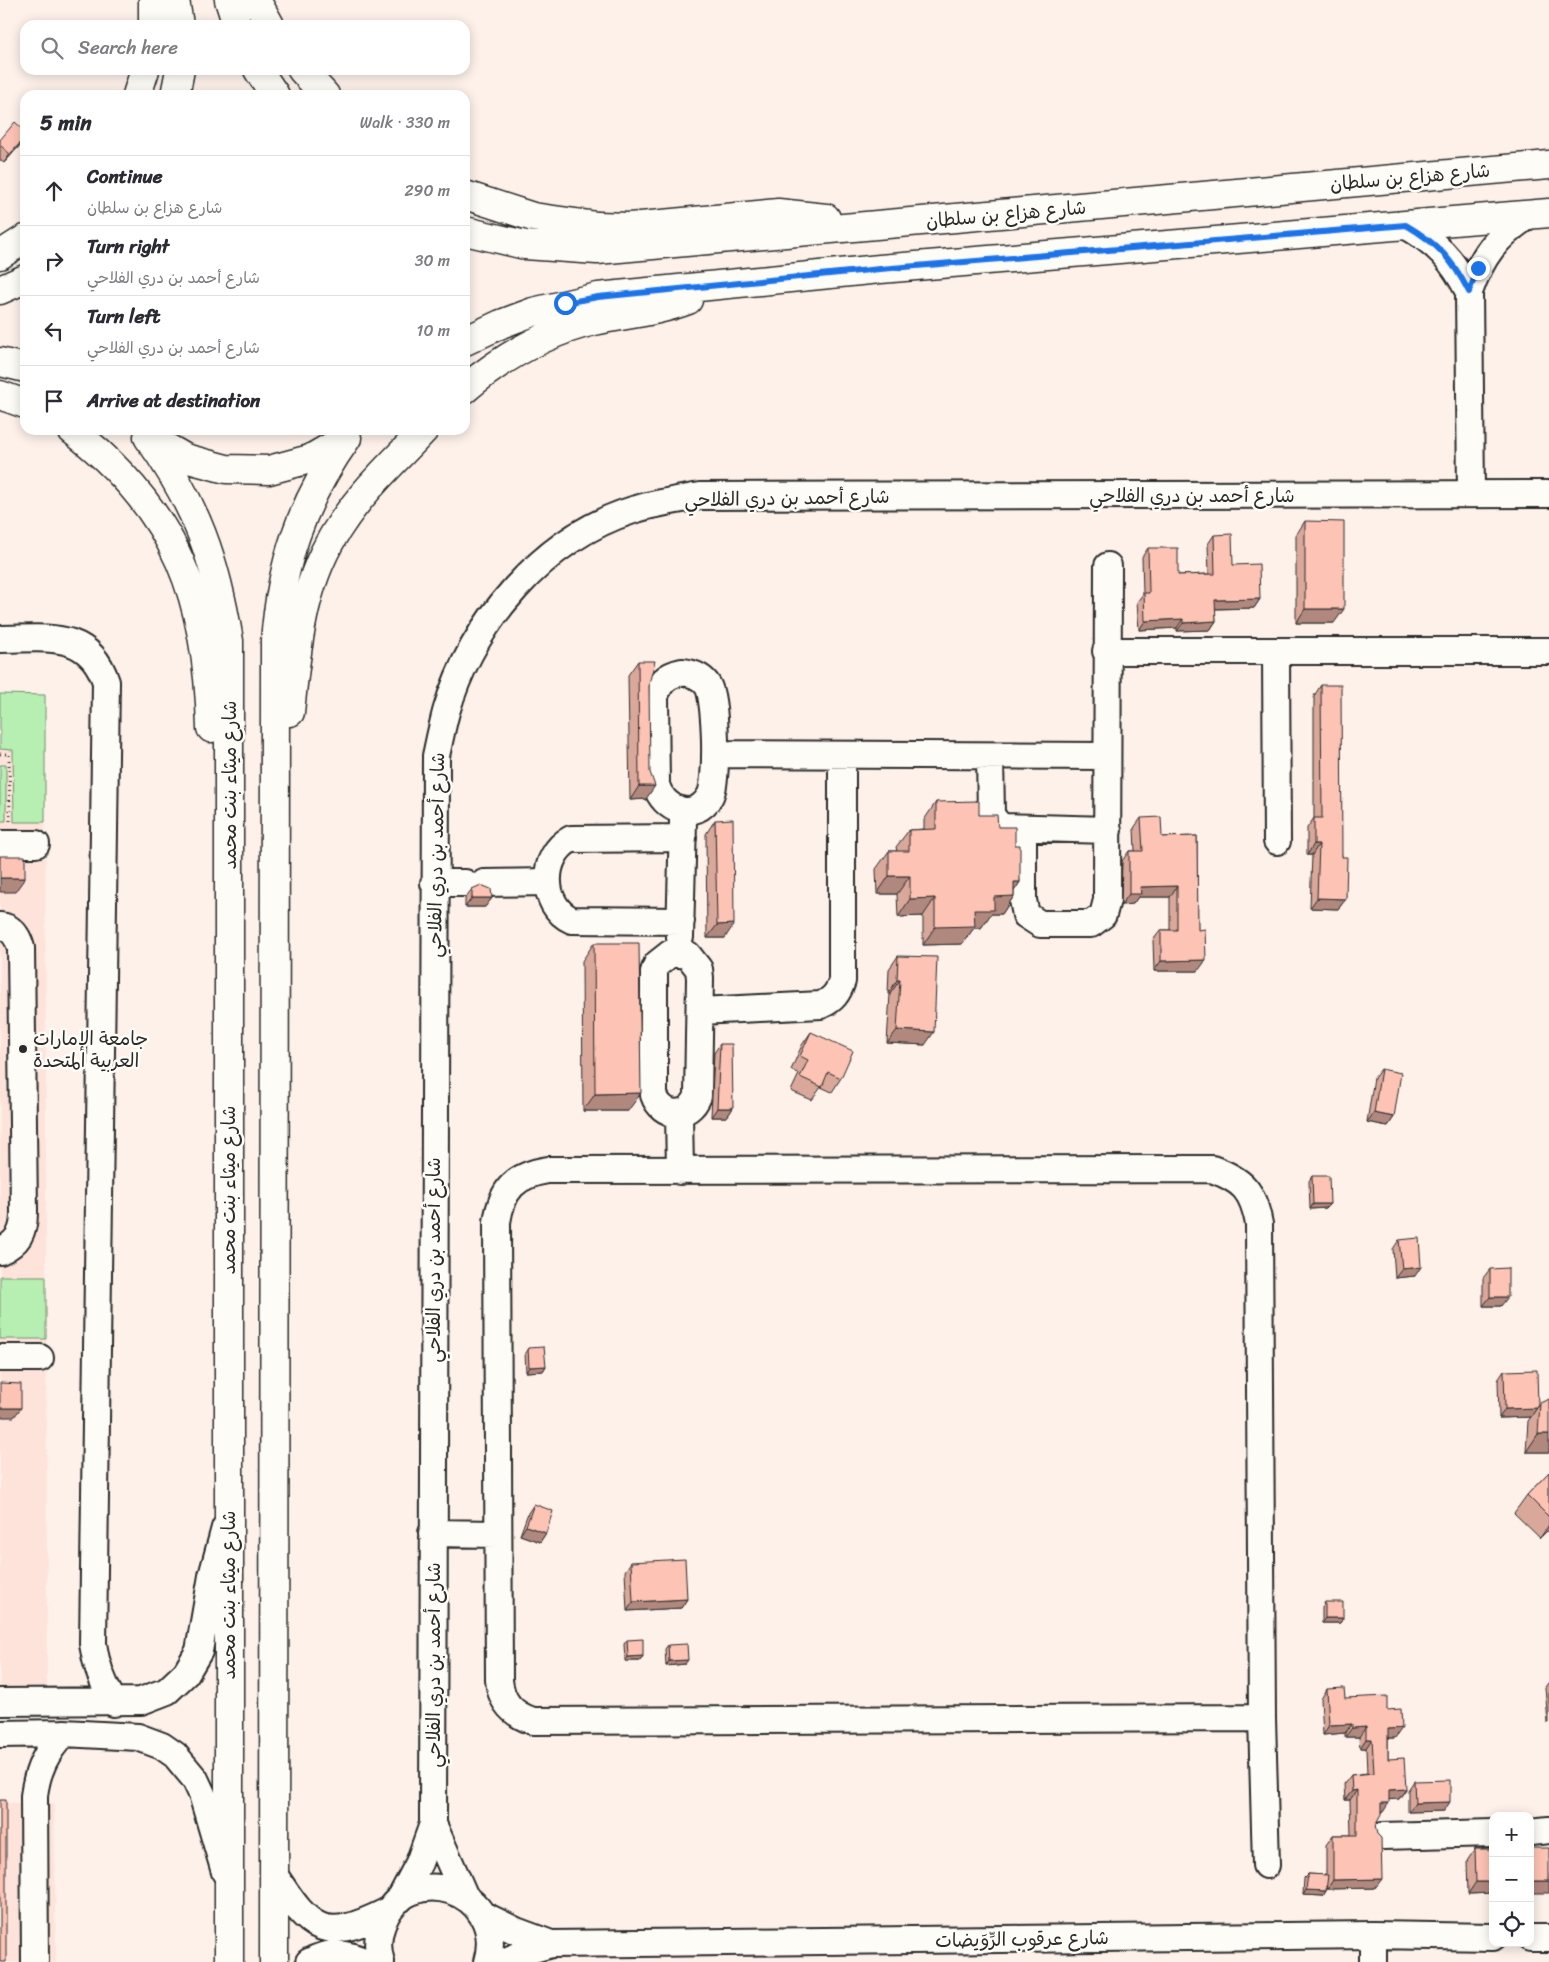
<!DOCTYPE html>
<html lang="en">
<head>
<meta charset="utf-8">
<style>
	:root { --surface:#fff; --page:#f7f7f7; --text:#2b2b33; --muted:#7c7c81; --line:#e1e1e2 }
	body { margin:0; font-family:Sriracha,"Playpen Sans Arabic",sans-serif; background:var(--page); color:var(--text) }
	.controls { position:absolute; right:15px; bottom:15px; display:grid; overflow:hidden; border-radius:10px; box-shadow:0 2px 12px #0003 }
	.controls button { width:45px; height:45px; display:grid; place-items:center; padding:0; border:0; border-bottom:1px solid var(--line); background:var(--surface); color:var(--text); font:25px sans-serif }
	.stop { position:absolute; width:15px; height:15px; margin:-11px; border:4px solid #1a73e8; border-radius:50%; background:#fff }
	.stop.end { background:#1a73e8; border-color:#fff; box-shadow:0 1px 5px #0008 }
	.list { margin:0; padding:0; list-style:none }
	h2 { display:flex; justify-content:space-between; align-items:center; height:65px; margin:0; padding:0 20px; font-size:21px }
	h2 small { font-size:16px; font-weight:400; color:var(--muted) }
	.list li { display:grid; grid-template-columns:32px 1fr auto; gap:15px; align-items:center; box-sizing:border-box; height:70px; padding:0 20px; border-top:1px solid var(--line) }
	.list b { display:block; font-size:19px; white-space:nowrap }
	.list p { margin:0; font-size:16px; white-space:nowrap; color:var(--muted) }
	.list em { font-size:16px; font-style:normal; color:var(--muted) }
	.icon { flex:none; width:28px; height:28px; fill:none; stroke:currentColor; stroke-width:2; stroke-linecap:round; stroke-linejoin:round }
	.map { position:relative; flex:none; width:1549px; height:1962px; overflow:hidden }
	.search { position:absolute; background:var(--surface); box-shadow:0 2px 12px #0003; left:20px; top:20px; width:450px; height:55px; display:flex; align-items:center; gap:12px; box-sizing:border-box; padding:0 18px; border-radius:15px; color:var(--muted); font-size:19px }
	.panel { position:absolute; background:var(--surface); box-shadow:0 2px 12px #0003; left:20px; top:90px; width:450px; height:345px; border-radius:15px }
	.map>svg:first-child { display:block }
	.built { fill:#fde3da }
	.green { fill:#b7efb2; stroke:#718d6e }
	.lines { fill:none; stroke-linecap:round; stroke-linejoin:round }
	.minor-casing { stroke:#2b2b2b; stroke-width:30 }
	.major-casing { stroke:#2b2b2b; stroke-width:31 }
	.path { stroke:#2b2b2b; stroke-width:3; stroke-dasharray:1 4; stroke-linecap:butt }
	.minor { stroke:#fdfcf7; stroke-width:26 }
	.major { stroke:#fdfcf7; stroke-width:28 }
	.wall { fill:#daa89b; stroke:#2b2b2b }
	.shaded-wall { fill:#b1887e; stroke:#2b2b2b }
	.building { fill:#fdc3b4; stroke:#2b2b2b }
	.route { stroke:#1a73e8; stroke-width:6 }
	.poi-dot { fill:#2b2b2b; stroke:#fdfcf7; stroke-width:2 }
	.labels { text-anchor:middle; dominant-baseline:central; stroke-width:5; stroke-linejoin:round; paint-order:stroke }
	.street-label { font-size:19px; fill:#2b2b2b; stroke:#fdfcf7 }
	.poi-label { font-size:19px; fill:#2b2b2b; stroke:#fdfcf7; text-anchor:start }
</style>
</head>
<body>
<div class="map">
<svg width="1549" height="1962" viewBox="0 0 1549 1962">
	<rect width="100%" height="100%" fill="#fdf1ea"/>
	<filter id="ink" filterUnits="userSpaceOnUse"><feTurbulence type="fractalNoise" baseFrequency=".02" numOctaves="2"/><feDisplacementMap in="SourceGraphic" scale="10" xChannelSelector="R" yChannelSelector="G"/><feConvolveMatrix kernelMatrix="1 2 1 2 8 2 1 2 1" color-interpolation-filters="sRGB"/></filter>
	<g filter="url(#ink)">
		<path class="built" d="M0,694l45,1 2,994 -47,-1z
			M0,1803h54l2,159h-56z"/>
		<path class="green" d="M0,694l45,1v127h-31l-1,-72 -13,-1z
			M0,765h6v56h-6z
			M0,1276h46v63h-46z"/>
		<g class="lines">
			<g class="minor-casing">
				<path id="minor" d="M1405,225c32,18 48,35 64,67
					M1471,494l-2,-202c13,-37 28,-56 60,-77
					M0,639c45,0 89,-10 106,43l-13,962c3,22 10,40 21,59
					M1106,651h443
					M1276,651l1,190
					M682,672c10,1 20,4 26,14 8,14 10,96 2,110 -15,27 -47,14 -54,-11l-1,-88c4,-15 12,-22 27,-25z
					M715,754l391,2
					M990,756l1,58 5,8 7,5 105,3
					M1023,829v71l3,15 14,9h51l12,-9 4,-15 1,-334
					M0,844h36
					M434,883h31
					M484,883l64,-1
					M681,921l-109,-1c-32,-14 -32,-65 -1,-81l112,-1
					M0,926c12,1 18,11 21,22l3,265c0,19 -6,30 -24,38
					M680,937l3,-116
					M671,953l17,2 11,14 1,9 -2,118c-9,23 -36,22 -44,-1v-123l3,-8z
					M700,1011l121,-6c12,-5 17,-12 21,-24v-226
					M679,1113l1,58
					M0,1358h40
					M432,1533l65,1
					M0,1702l141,-1 26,-10 19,-18 13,-22 13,-75 13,-48
					M1262,1718l-729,3c-21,-7 -32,-19 -34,-41l-2,-458c5,-33 18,-47 51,-52l664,-1c31,11 41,22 47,55l3,494 4,147
					M0,1734l64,-1 74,4 24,9 13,9 20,24 7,15 23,78
					M433,1824l32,73
					M1530,1832l19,-2
					M1383,1836l110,-3
					M275,1876c36,55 48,67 111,36
					M400,1899l19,-36 14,-39 3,-1068c3,-14 6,-29 10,-44 26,-89 97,-174 187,-202 22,-7 44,-10 67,-14l849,-2
					M483,1915l33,16 35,13
					M1373,1935v27
					M1530,1938h19
					M35,1962l-1,-166c3,-26 12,-44 30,-63
					M309,1962c20,-11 37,-10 56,0
					M381,1962c-4,-13 -4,-25 1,-37 23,-68 126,-36 105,37
					M504,1962l26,-12 21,-6 822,-9 120,2"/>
			</g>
			<g class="major-casing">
				<path id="major" d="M153,0v25
					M175,0l4,25
					M229,0l8,25
					M256,0l14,25
					M258,70l17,25
					M302,70l23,25
					M137,95l8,-25
					M175,95l5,-25
					M465,195l68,22 64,9 33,1 148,-14 48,5
					M465,231l60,14 72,5 952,-85
					M0,255l25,-16
					M0,290l25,-11
					M465,341l36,-17 32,-12 65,-15 282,-28 669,-56
					M0,362l25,6
					M465,389c37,-31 81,-57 129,-68 32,-7 63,-9 94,-21
					M0,395l25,9
					M72,430c105,81 136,169 139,298
					M148,437c48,67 68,123 81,204v1321
					M154,440l31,18 41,11 43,1 41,-11 31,-18
					M290,712c7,-66 12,-132 51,-188 23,-35 55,-64 83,-94
					M274,1962l1,-1320c6,-79 26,-139 72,-204"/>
			</g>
			<path class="path" d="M0,754h9l1,68"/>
			<use href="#minor" class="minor"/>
			<use href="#major" class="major"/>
		</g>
		<path class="wall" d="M0,140l22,3 -18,20 -4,-3z
			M1305,521l29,102h-38v-88z
			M1214,535l19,30 27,34 -6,9 -39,1 1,12 -6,9 -33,1v-3l-38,2 -2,-28 6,-8 -1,-37 6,-9 30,27 31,-1 -1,-30z
			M638,661l11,23 -3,115 -16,1 -2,-125z
			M1321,685l21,172 4,42 -8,10 -28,-1 2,-53h-5v-27l7,-10v-122z
			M936,802l43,13 19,12 17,18 5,37 -6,9v5l-12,18h-11l-10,14h-7l-12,16 -39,1v-29l-25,1 -1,-23h-20l-1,-25 13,-18h8l-1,-4 13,-17 15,-1v-9z
			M1141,818l21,19 35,-1 1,135h-44l-1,-31 8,-10h9v-33h-32l-5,7 -12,1 1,-44 7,-10h6l-1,-23z
			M715,820l10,118h-18l-1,-104z
			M472,889l20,9 -7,9h-20v-9z
			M594,943l34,168h-45l-1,-150z
			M898,956l27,89 -38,-2 3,-49h-2l1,-25z
			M811,1032l30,46 -9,14 -11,-5 -9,13 -21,-9 8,-17 -8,-4 11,-25z
			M720,1044l13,64 -6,9h-16l3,-64z
			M1381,1069l13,48 -6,9 -21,-4 7,-44z
			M1312,1176l18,28 -4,4 -16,1 -1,-28z
			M1399,1240l16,36 -20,2 -2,-29z
			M1490,1269l11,37h-18v-28z
			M528,1348l18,18 -3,5 -17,1 -1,-19z
			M1504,1371l34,36 2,-4 9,49h-23l2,-31 3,-4 -32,1 -1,-38z
			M1549,1472v57l-9,9 -26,-25 13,-18z
			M534,1504l12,29 -6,9 -20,-7 8,-22z
			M631,1562l56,37 -6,9 -54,3 -2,-40z
			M1325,1602l18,16 -3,5h-18v-16z
			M627,1640l16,16 -3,5h-15l-1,-17z
			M668,1645l17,19 -19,2 -1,-17z
			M1549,1682v41h-1l-3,-36z
			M1327,1689l18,9 42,12 8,28h-7v21l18,30 -7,10h-10l-6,13h-2l-6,14v62l-48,1 -4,7 -20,-1 1,-17 4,-4 18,1v-30l7,-10h18l-1,-35h-5l-1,-16 7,-9 16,-2 -1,-25h-6l-1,-11h-14v-4l-22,2 -2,-36z
			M1414,1781l30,30 -36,1v-22z
			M1475,1849h18v44l-25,1 -1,-33z"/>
		<path class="shaded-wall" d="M25,138l-3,5 -18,20 6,-9z
			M1260,599l-6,9 -45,1 6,-9z
			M1305,609h39l-10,14h-38z
			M1183,619l-6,9 -38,2 6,-9z
			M1216,621l-6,9 -33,1 6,-8z
			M639,786h16l-9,13 -16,1z
			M1314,844h5l-7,11h-5z
			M889,876h21l-13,18h-20z
			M0,878h25l-10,14h-15z
			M1014,882h6l-9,14h3l-12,18h-11l-10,14h-7l-12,16 -39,1 12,-18 39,-17z
			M1177,886l-7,11h-32l-5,7 -12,1 8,-11 11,-7z
			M472,898h20l-7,9h-20z
			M935,898l-12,18 -25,1 12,-18z
			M1317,898l29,1 -8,10 -28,-1z
			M734,924l-9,14h-18l10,-13z
			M1206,960l-8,11h-44l7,-10z
			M897,980h3l-10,14h-2z
			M897,1030l37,2 -9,13 -38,-2z
			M641,1093l-13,18h-45l12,-17z
			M717,1108h16l-6,9h-16z
			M1374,1113l20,4 -6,9 -21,-4z
			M1313,1204h17l-4,4 -16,1z
			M1421,1267l-6,9 -20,2 7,-9z
			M1490,1297h18l-7,9h-18z
			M546,1366l-3,5 -17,1 3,-5z
			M0,1408h21l-7,9h-14z
			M1537,1408l-6,9 -32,1 6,-9z
			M1538,1434h11v18h-23z
			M1549,1525v4l-9,9z
			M526,1526l20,7 -6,9 -20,-7z
			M687,1599l-6,9 -54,3 6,-9z
			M1325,1618h18l-3,5h-18z
			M643,1656l-3,5h-15l3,-4z
			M688,1660l-3,4 -19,2 3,-5z
			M1352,1724l-7,9 -22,2 6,-10z
			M1366,1727l-7,10h-14l7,-9z
			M1402,1728l-7,10h-14l7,-9z
			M1366,1739h6l-6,9h-6z
			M1406,1789l-7,10 -16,1 6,-10z
			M1357,1790l-7,10h-5l7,-9z
			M1450,1802l-6,9 -36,1 7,-9z
			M1381,1803h8l-6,9 -9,1z
			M1382,1879l-7,9 -48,1 6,-9z
			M1530,1881h19v12h-19z
			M1476,1882h17v11l-25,1z
			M1306,1890l20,1 -3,5 -20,-1z"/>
		<path class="building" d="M15,122l10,9v7l-15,16 -10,-9v-5z
			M1305,521l39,1v87h-39z
			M1232,534l1,31 26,-1 1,35 -45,1 1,21 -33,2v-4l-38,2 -1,-28h5l-1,-45h30v27l37,-1 -1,-39z
			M638,661h17l-6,23 1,88 5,14h-16z
			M1321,685h20l1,172h5l-1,42 -29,-1 2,-54h-5v-26h8z
			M979,801v14h18l1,12h17v18h5v37h-6v14l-20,1v13h-20l1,16 -40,1v-29l-25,1v-23h-21v-25h20v-21l27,-1v-27z
			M1161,817l1,20 35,-1 1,94 7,-1 1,31 -45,1v-31h16v-44l-37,1 1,7h-12v-43h14l-2,-33z
			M733,819l1,105 -17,1 -2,-105z
			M0,856h25v22h-25z
			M481,885l10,4 1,9h-20v-9z
			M594,943h45l2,150 -46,1z
			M898,956l39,1 -3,75 -37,-2 3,-50h-3z
			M811,1032l42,19 -12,27 -13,-6 -6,15 -22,-10 8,-17 -8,-4z
			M720,1044h12l1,64h-16z
			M1381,1069l20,4 -7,44 -20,-4z
			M1312,1176h17l1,28h-17z
			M1419,1238l2,29 -19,2 -3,-29z
			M1508,1268v29h-18v-28z
			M544,1347l2,19 -17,1 -1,-19z
			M1537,1370l1,37 -1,1 -32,1 -1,-38z
			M0,1383l21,1v24h-21z
			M1549,1399v35h-11l2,-31z
			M1549,1472v45l-22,-22z
			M534,1504l19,7 -7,22 -20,-7z
			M685,1559l2,40 -54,3 -2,-40z
			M1325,1602h18v16h-18z
			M643,1639v17l-15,1 -1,-17z
			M687,1644l1,16 -19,1 -1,-16z
			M1344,1688l1,10 42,-2v14l14,-1 1,19 -14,1v30l16,-1 2,31 -17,1v13h-8v12l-6,11 2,8 4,4 1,41 -49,1v-45h24v-45l-5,1 -1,-16 23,-2 -2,-34h-6v-12l-14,1v-4l-23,1 -2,-36z
			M1450,1780v22l-35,1 -1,-22z
			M0,1800h6v162h-6z
			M1530,1848h19v33h-19z
			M1475,1849h18v33h-17z
			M1308,1874l20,1 -2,16 -20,-1z"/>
	</g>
	<g class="lines" filter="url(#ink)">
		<path class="route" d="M565,303l33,-6 282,-28 526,-44c31,18 47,35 63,67l9,-24"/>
	</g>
	<circle class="poi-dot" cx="23" cy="1049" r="5"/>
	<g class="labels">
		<g class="street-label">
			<text transform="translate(1410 177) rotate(-5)">شارع هزاع بن سلطان</text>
			<text transform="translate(1006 214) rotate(-5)">شارع هزاع بن سلطان</text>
			<text x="1192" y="495">شارع أحمد بن دري الفلاحي</text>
			<text transform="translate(787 498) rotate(-1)">شارع أحمد بن دري الفلاحي</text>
			<text transform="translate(229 785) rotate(-90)">شارع ميثاء بنت محمد</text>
			<text transform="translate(436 855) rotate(-89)">شارع أحمد بن دري الفلاحي</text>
			<text transform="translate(228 1190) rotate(-90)">شارع ميثاء بنت محمد</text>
			<text transform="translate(433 1260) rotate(-90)">شارع أحمد بن دري الفلاحي</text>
			<text transform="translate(228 1595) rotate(-90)">شارع ميثاء بنت محمد</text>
			<text transform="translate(433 1665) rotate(-90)">شارع أحمد بن دري الفلاحي</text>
			<text transform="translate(1022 1939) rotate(-1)">شارع عرقوب الرِّوَيضات</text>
		</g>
		<g class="poi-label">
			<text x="33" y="1038">جامعة الإمارات<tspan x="33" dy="22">العربية المتحدة</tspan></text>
		</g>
	</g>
</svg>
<div class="controls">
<button>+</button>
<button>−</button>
<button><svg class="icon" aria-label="locate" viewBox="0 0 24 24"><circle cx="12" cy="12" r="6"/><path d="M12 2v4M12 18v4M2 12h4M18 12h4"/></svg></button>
</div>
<div class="stop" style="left:565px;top:303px"></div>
<div class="stop end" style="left:1478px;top:268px"></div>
<div class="search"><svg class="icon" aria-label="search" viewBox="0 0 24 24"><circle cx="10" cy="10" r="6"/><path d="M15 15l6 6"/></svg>Search here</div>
<section class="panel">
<h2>5 min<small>Walk · 330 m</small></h2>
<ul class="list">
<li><svg class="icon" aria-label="ahead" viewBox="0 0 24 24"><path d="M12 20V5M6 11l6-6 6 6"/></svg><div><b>Continue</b><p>شارع هزاع بن سلطان</p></div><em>290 m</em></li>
<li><svg class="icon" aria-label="right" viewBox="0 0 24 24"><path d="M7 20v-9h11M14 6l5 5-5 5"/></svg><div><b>Turn right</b><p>شارع أحمد بن دري الفلاحي</p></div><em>30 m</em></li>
<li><svg class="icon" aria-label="left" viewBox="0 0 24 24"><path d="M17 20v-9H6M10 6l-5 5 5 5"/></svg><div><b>Turn left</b><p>شارع أحمد بن دري الفلاحي</p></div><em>10 m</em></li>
<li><svg class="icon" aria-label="arrive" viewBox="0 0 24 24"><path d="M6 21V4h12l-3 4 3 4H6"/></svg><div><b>Arrive at destination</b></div></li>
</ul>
</section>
</div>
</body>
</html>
